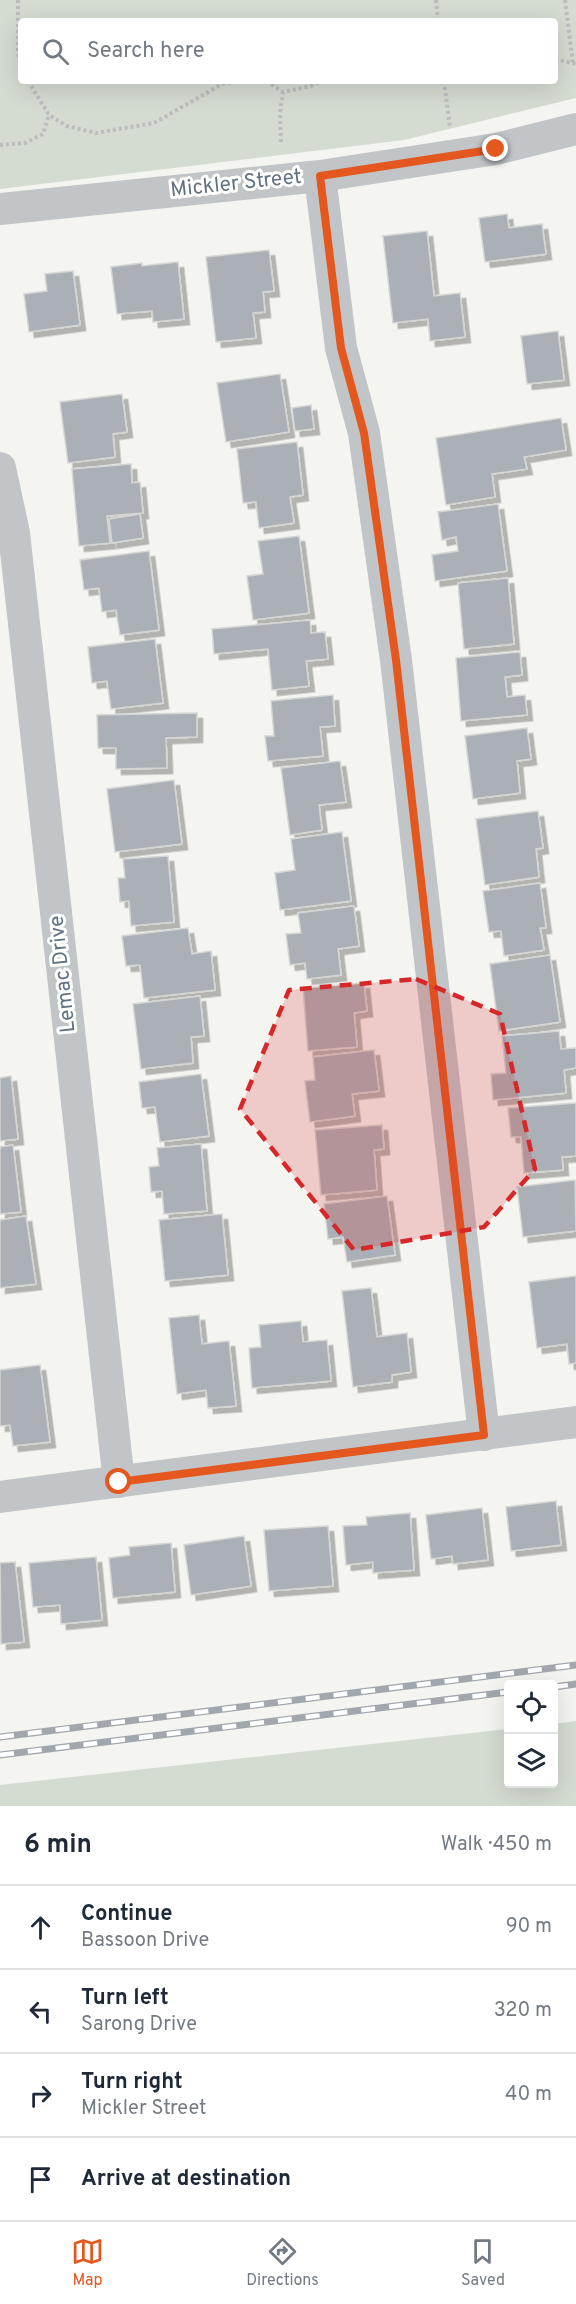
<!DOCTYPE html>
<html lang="en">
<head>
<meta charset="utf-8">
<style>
	:root { --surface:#fff; --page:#f2f2f3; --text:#1f2937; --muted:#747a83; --line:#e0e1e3; --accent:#e45820 }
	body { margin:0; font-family:Overpass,sans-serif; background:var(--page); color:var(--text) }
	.controls { position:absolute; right:18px; bottom:18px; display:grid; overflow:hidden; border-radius:6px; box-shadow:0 6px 24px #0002 }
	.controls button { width:54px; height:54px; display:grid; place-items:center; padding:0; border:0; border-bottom:2px solid var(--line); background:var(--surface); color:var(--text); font:30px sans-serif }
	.stop { position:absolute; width:18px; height:18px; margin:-14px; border:4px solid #e45820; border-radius:50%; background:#fff }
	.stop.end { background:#e45820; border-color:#fff; box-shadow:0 2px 6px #0008 }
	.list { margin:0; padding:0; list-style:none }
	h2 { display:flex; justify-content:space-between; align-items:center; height:78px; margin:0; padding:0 24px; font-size:26px }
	h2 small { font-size:20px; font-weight:400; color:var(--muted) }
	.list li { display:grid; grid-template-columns:39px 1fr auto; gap:18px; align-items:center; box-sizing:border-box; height:84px; padding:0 24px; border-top:2px solid var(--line) }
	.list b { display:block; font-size:22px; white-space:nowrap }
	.list p { margin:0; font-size:20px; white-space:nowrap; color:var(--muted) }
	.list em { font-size:20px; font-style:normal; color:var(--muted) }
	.icon { flex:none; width:33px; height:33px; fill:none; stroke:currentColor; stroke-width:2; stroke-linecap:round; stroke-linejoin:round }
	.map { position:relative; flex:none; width:576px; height:1806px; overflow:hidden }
	.search { position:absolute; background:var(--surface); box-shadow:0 6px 24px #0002; left:18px; right:18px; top:18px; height:66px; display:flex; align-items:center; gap:15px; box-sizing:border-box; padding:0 21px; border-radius:6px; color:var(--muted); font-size:22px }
	.sheet { height:414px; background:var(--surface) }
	nav { display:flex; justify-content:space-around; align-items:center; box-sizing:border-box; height:84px; border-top:2px solid var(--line); background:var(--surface); font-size:16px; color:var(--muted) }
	nav a { display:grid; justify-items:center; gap:3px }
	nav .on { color:var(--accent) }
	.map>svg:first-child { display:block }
	.green { fill:#d4dbd1; fill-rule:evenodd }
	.building { fill:#aab0b6; stroke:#d5d5d3; stroke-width:1.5; filter:url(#shadow) }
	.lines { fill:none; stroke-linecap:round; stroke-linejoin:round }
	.path { stroke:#bbbdbf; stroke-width:4; stroke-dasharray:3 3; stroke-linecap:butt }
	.street { stroke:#c1c5c8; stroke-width:32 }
	.rail-casing { stroke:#a2a7ad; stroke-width:7 }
	.rail { stroke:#fff; stroke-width:4.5; stroke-dasharray:14; stroke-linecap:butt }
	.route { stroke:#e45820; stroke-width:8 }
	.marked { fill:#d62828; fill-opacity:0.2; stroke:#d62828; stroke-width:4.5; stroke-dasharray:12 8; stroke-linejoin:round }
	.labels { text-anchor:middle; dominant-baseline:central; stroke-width:6; stroke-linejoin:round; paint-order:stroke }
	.street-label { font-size:21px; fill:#637281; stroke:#fff }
</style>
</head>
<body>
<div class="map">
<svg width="576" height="1806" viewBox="0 0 576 1806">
	<defs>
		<filter id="shadow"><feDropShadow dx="5.5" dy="5.5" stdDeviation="0" flood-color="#0004"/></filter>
	</defs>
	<rect width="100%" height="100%" fill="#f4f4f0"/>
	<path class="green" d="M0,0h576v98l-172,42 -404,49zM21,21h534v60h-534z
		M576,1721v85h-576v-21l508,-56v55h46v-60z"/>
	<path class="building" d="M507,214l2,14 33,-4 4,30 -61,8 -6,-44z
		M427,231l7,65 26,-3 5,44 -35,4 -2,-22 -35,4 -10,-87z
		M269,250l5,41 -11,1 2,20 -12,1 3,25 -40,4 -10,-85z
		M178,262l6,57 -31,3 -1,-11 -35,3 -6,-47 31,-4v3z
		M73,271l7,54 -51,7 -5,-38 23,-3 -2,-17z
		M558,331l6,49 -37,4 -6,-48z
		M280,374l9,58 -63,10 -9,-59z
		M122,394l5,38 -14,2 2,23 -47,6 -8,-61z
		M311,405l3,24 -19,2 -3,-23z
		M561,418l5,32 -42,7 3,12 -35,5 3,23 -49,8 -10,-67z
		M297,442l6,53 -13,2 4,26 -35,5 -3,-26 -13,1 -6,-54z
		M131,464l1,19 8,-1 3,31 -36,3 3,27 -31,3 -7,-77z
		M498,504l9,67 -72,10 -3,-26 26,-4 -2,-14 -14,3 -4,-28z
		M140,514l3,24 -31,5 -3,-24z
		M299,536l10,77 -56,7 -6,-44 16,-2 -5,-33z
		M149,551l10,79 -39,5 -4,-25 -14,2 -3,-24 -15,2 -4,-30z
		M508,578l6,66 -50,5 -6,-66z
		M310,620l1,13 14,-1 3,27 -22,2 3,25 -37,4 -4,-41 -54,5 -2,-25z
		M155,639l8,64 -52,6 -4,-28 -15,2 -4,-36z
		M520,652l2,23 -17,2 2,20 18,-2 2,20 -66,6 -5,-63z
		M333,695l2,31 -15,1 3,29 -55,5 -3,-25h9l-3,-35z
		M197,713v24l-31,1 1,30 -51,1v-21h-18l-1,-33z
		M527,728l4,31 -14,2 3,32 -47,6 -8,-63z
		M340,761l6,41 -27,3 3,25 -32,5 -9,-67z
		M174,780l8,64 -67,8 -8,-63z
		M538,811l5,37 -7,1 3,28 -54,8 -9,-66z
		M342,832l9,69 -71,9 -5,-37 20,-3 -4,-31z
		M168,856l6,66 -43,4 -2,-25 -9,1 -2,-24h7l-2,-19z
		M540,883l6,45h-6l4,22 -40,6 -3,-25 -12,1 -6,-41z
		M354,906l5,40 -21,3 3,26 -34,4 -2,-16 -15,2 -4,-31 15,-1 -3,-20z
		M188,928l4,26 19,-3 4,39 -71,8 -4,-33 -14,1 -4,-30z
		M550,955l10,67 -61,9 -9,-67z
		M364,983l3,28 -13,2 3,34 -49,4 -5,-63z
		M200,996l4,40 -13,1 2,26 -52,6 -8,-65z
		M559,1031l2,18 15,-1v20l-12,2 2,23 -73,7 -2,-26 15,-1 -4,-37z
		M374,1050l5,41 -27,3 3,22 -45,6 -5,-41 10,-1 -2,-23z
		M201,1074l8,62 -49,6 -5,-35 -13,1 -3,-26z
		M11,1076l7,63 -18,2v-63z
		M576,1103v53l-14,1 1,13 -39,3 -3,-36h-10l-3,-29z
		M382,1125l2,24 -10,1 3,40 -56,5 -6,-65z
		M201,1144l6,67 -43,3 -2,-23 -11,1 -2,-25 10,-1 -2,-18z
		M13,1145l8,67 -21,2v-67z
		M575,1180l1,51 -53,6 -6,-50z
		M387,1196l8,59 -48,7 -4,-25 -15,2 -4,-35z
		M222,1214l6,61 -63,6 -6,-61z
		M26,1216l10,68 -36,4v-68z
		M576,1276v87l-7,1 -2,-20 -30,4 -8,-66z
		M371,1288l6,49 30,-4 4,39 -19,3v7l-39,5 -11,-96z
		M199,1315l3,29 27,-3 7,65 -28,2 -2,-18 -29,4 -8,-76z
		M301,1321l2,21 24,-2 4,41 -79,7 -3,-40 12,-1 -2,-22z
		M40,1365l10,77 -37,4 -3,-21 -10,1v-56z
		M556,1501l5,44 -50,6 -5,-44z
		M482,1508l6,52 -35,4 -1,-8 -21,3 -5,-44z
		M410,1513l4,57 -41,3v-11l-27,3 -3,-39 24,-1 -1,-8z
		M328,1526l5,60 -64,5 -5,-61z
		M244,1536l7,50 -60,9 -7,-50z
		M171,1543l4,49 -62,6 -4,-40 21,-3 -1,-8z
		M96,1557l6,63 -41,4 -1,-19 -27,2 -4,-44z
		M15,1562l9,80 -23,2 -1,-81z"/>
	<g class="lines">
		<path class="path" d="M18,0v54l3,8
			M436,0l2,21
			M565,0l8,64
			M555,59l21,5
			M28,81l21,34 18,11 29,7 58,-10 68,-39 18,-3
			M260,81l8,1 15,10 28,-6 10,-5
			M444,81l6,47
			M281,142l-1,-29 3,-21
			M0,145l25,-2 18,-9 6,-19"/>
		<path class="street" d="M320,176l21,172 23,85 32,227 88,775
			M0,209l320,-33 176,-27 80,-20
			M0,468l14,65 105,949
			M0,1497l576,-75"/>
		<g class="rail-casing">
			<path id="rail" d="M554,1687l22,-3
				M0,1737l576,-72
				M0,1755l508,-63"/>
		</g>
		<use href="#rail" class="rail"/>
	</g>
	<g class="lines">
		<path class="route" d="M119,1482l365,-47 -88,-775 -32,-227 -23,-85 -21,-172 176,-27"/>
	</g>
	<path class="marked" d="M416,979l84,35 35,155 -51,58 -130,23 -114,-141 49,-119z"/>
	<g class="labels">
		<g class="street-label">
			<text transform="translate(236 184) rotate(-6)">Mickler Street</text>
			<text transform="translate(63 974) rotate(-96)">Lemac Drive</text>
		</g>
	</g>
</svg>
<div class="controls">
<button><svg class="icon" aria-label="locate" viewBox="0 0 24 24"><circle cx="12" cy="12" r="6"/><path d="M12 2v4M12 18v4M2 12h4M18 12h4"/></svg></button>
<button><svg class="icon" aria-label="layers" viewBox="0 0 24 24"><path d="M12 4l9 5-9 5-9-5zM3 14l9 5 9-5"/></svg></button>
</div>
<div class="stop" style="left:119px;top:1482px"></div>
<div class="stop end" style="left:496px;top:149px"></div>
<div class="search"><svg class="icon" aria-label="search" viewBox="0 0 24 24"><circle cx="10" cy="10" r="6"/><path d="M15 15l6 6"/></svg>Search here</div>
</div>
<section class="sheet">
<h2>6 min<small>Walk · 450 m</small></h2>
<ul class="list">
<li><svg class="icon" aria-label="ahead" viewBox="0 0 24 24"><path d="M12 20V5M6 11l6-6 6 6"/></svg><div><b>Continue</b><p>Bassoon Drive</p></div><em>90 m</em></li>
<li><svg class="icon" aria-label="left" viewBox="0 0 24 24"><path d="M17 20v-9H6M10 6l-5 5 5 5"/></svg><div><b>Turn left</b><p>Sarong Drive</p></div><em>320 m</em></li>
<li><svg class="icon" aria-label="right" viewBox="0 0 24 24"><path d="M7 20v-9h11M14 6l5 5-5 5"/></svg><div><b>Turn right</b><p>Mickler Street</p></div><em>40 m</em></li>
<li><svg class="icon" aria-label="arrive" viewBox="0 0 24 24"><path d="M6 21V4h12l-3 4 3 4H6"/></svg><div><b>Arrive at destination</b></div></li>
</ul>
</section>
<nav>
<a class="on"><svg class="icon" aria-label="map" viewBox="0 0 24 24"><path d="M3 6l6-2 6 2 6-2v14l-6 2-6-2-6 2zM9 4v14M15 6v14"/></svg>Map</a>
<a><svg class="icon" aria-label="directions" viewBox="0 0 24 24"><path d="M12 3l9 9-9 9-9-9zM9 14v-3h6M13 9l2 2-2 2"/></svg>Directions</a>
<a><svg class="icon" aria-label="saved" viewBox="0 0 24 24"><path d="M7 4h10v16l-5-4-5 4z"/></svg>Saved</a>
</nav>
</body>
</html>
